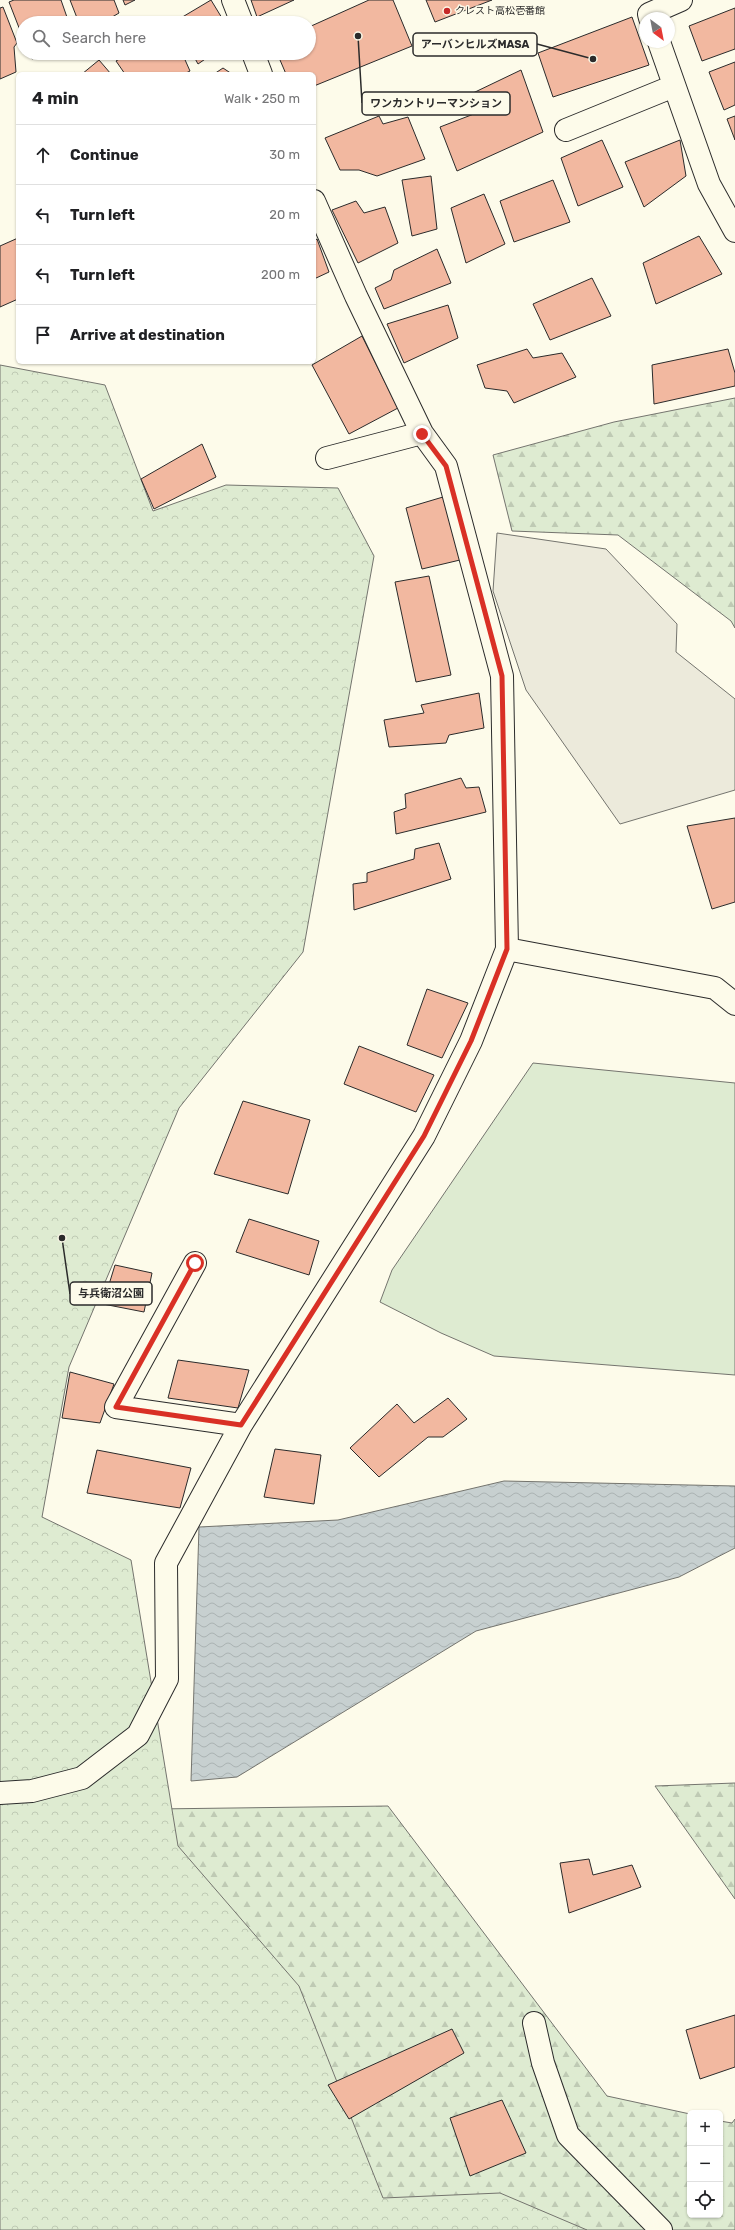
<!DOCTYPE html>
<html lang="en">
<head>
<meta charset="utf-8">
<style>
	:root { --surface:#fff; --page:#f2f2f2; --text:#202124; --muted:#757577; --line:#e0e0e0 }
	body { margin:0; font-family:Rubik,"Noto Sans JP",sans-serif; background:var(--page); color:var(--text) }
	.controls { position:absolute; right:12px; bottom:12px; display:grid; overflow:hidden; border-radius:6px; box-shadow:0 1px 3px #0004 }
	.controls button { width:36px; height:36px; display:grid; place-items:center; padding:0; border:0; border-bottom:1px solid var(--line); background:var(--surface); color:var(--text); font:20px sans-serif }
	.compass { position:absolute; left:639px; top:12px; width:36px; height:36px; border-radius:50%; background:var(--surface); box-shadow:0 1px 3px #0004; rotate:148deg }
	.stop { position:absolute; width:12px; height:12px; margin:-9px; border:3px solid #d93025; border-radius:50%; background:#fff }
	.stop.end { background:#d93025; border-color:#fff; box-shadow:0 1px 4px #0008 }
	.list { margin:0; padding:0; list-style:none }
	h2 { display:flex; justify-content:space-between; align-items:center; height:52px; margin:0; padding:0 16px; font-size:17px }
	h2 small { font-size:13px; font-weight:400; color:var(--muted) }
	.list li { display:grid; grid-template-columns:26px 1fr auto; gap:12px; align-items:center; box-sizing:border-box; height:60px; padding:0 16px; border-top:1px solid var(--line) }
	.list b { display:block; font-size:15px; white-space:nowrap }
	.list em { font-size:13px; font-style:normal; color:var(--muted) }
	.icon { flex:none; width:22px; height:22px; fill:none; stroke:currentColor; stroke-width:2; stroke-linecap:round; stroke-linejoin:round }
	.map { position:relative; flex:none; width:735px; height:2230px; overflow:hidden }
	.search { position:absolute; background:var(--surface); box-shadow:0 1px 3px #0004; left:16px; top:16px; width:300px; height:44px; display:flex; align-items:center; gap:10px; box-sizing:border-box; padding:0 14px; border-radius:22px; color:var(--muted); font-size:15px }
	.panel { position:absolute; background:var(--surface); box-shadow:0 1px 3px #0004; left:16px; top:72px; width:300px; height:292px; border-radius:6px }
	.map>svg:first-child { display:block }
	.forest { fill:url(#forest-firs); stroke:#74746e }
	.park { fill:url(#park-crowns); stroke:#74746e }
	.garden { fill:#deebd1; stroke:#74746e }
	.parking { fill:#eceadb; stroke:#74746e }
	.water { fill:url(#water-waves); stroke:#74746e }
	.building { fill:#f2b8a0; stroke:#2b2b2b }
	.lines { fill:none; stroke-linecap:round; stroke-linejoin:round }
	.minor-casing { stroke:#2b2b2b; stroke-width:24 }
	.minor { stroke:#fdfbea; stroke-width:22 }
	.route { stroke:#d93025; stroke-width:5 }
	.poi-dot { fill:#c62828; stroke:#fdfbea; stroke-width:1.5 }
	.labels { text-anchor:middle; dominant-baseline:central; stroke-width:3; stroke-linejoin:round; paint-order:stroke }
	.poi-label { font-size:10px; fill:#2b2b2b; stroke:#fdfbea; text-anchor:start }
	.leader { fill:none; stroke:#2b2b2b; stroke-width:1.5 }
	.callout-dot { fill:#2b2b2b; stroke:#fdfbea; stroke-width:1.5 }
	.callout { fill:#fdfbea; stroke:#2b2b2b; stroke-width:1.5 }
	.callout-label { font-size:11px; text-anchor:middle; font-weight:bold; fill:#2b2b2b }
</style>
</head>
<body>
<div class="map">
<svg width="735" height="2230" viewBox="0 0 735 2230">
	<defs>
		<pattern id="forest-firs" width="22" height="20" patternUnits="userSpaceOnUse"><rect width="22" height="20" fill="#deebd1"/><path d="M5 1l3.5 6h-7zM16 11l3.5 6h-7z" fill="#bfcab4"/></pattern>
		<pattern id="park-crowns" width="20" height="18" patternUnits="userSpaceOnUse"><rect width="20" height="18" fill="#deebd1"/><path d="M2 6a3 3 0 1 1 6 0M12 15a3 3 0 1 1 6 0" fill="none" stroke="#bfcab4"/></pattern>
		<pattern id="water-waves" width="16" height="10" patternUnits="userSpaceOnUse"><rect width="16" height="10" fill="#c7d0d0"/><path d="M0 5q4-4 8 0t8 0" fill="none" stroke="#abb3b3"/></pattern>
	</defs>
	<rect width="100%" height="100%" fill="#fdfbea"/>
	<path class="forest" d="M735,398v230l-4,-7 -113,-86 -106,-4 -19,-76 121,-33z
		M735,1783v116l-80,-113z
		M388,1806l219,290 83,18v101h30v-94l12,2 3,-4v111h-735v-419z"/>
	<path class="park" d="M0,365l105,20 48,126 73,-26 112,3 36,68 -71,396 -124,156 -110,259 -27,150 89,43 47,286 121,140 84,212 117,-5 87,37h-587z"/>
	<path class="garden" d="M533,1063l202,20v292l-241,-19 -53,-23 -61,-31 12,-32z"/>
	<path class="parking" d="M497,533l109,16 71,75 -1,28 59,47v91l-115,34 -94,-134 -33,-99z"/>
	<path class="water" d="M504,1481l231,5v62l-56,29 -203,54 -239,146 -46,4 8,-254 139,-7z"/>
	<path class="building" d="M14,0h47l8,23h-46v15l-14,-36z
		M70,0h44l5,13 -17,10h-23z
		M123,0h12l-10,5z
		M211,0l14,23h-50l-1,-1z
		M251,0h43l-37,17z
		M369,0h24l19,46 -98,40v-12h-28l-9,-21h32v-26z
		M426,0h66l-57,22z
		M3,7l14,36 -3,4 2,25 -16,7v-71z
		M735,8v41l-33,12 -13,-35z
		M632,17l17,48 -96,32 -15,-44z
		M29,53h18l-15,6z
		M130,53h52l8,18 -6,3h-59l-9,-13z
		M192,53h22l-16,11z
		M99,60l12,14h-29z
		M735,62v43l-11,5 -15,-38z
		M223,68l9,6h-18z
		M521,70l22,62 -86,39 -17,-44 39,-15 -6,-19z
		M379,116l4,8 25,-7 17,42 -48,17 -18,-6h-19l-15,-32z
		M735,116v24l-8,-21z
		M602,140l21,47 -45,19 -17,-48z
		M680,140l6,36 -42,31 -19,-45z
		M431,176l6,53 -25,7 -10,-56z
		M553,180l17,42 -56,20 -14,-41z
		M484,194l21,50 -39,19 -15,-55z
		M356,201l8,12 21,-6 13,36 -40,20 -26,-53z
		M699,236l23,38 -66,30 -13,-41z
		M18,238v61l-18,8v-61z
		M317,239l12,33 -15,7v-38z
		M437,249l14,34 -67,26 -9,-21 16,-8 3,-10z
		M592,278l19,38 -61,24 -17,-36z
		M448,305l10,33 -54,25 -17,-39z
		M362,336l36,72 -49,26 -37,-69z
		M527,349l6,9 29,-5 14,24 -62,26 -7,-12 -22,-3 -8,-23z
		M728,349l7,24v13l-81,18 -2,-39z
		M202,444l14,33 -62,32 -13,-30z
		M443,497l17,63 -38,9 -16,-61z
		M429,576l22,99 -35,7 -21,-100z
		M479,693l5,35 -35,7 -3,8 -57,4 -5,-27 40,-7 -3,-8z
		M461,778l5,10 13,-1 7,25 -90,22 -2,-22 12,-4 -1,-14z
		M735,818v84l-23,7 -25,-83z
		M439,843l12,36 -97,31 -1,-26 14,-2v-9l47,-14 1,-10z
		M427,989l41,14 -26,55 -35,-13z
		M359,1046l75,29 -18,37 -72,-28z
		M243,1101l67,19 -22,74 -74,-20z
		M249,1219l70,22 -10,34 -73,-23z
		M115,1265l37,8 -8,39 -41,-8z
		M178,1360l71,10 -11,38 -70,-10z
		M70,1372l44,12 -14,39 -38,-5z
		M448,1398l19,21 -24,18h-15l-49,40 -29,-29 47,-44 17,19z
		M275,1449l46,6 -7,49 -50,-7z
		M97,1450l94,18 -11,40 -93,-15z
		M589,1859l4,16 39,-10 9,22 -72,26 -9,-50z
		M735,2015v52l-35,12 -14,-49z
		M452,2029l12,24 -115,66 -21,-34z
		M502,2100l24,53 -56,23 -20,-58z"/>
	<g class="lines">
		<g class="minor-casing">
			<path id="minor" d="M233,0l9,23
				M650,18l-1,-4 32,-14
				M659,42l50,142 26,47
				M253,53l8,21
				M566,130l108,-44
				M314,201l42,95 66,137 24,33 56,210 5,273
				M327,458l95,-25
				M195,1263l-79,144 125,18
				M0,1793l32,-2 50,-13 56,-43 29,-56 -1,-116 75,-138 183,-289 47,-95 36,-92 208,39 20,16
				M534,2023l9,40 25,72 93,95"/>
		</g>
		<use href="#minor" class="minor"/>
	</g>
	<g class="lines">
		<path class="route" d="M195,1263l-79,144 125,18 183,-289 47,-95 36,-92 -5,-273 -56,-210 -24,-32"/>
	</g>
	<circle class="poi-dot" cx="447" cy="11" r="4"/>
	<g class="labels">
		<g class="poi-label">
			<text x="455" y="11">クレスト高松壱番館</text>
		</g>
	</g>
	<path class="leader" d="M593 59L537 44M358 36L362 103M62 1238L70 1294"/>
	<g class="callout-dot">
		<circle cx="593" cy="59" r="4"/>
		<circle cx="358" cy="36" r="4"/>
		<circle cx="62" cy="1238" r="4"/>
	</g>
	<g class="callout">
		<rect x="413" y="33" width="124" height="23" rx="4"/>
		<rect x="362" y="92" width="148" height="23" rx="4"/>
		<rect x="70" y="1282" width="82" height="23" rx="4"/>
	</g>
	<g class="callout-label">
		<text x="475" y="48">アーバンヒルズMASA</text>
		<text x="436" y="107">ワンカントリーマンション</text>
		<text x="111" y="1297">与兵衛沼公園</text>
	</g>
</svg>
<div class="controls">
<button>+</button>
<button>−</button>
<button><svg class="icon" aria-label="locate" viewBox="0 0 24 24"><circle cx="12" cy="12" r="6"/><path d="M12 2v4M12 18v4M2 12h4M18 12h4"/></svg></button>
</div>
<svg class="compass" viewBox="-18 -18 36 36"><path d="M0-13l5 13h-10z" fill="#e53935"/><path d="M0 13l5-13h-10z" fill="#757577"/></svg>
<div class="stop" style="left:195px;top:1263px"></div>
<div class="stop end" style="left:422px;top:434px"></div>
<div class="search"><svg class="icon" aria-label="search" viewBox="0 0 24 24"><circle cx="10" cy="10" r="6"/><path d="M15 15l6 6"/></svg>Search here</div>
<section class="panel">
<h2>4 min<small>Walk · 250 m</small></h2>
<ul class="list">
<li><svg class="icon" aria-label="ahead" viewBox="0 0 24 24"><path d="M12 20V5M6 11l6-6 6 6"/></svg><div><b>Continue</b></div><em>30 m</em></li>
<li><svg class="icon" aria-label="left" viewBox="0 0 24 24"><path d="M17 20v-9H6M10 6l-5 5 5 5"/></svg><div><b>Turn left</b></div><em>20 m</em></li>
<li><svg class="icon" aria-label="left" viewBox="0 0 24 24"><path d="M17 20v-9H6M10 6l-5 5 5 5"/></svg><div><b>Turn left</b></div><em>200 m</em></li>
<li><svg class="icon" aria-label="arrive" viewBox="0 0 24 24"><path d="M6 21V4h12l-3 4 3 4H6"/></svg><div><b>Arrive at destination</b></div></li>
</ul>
</section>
</div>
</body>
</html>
